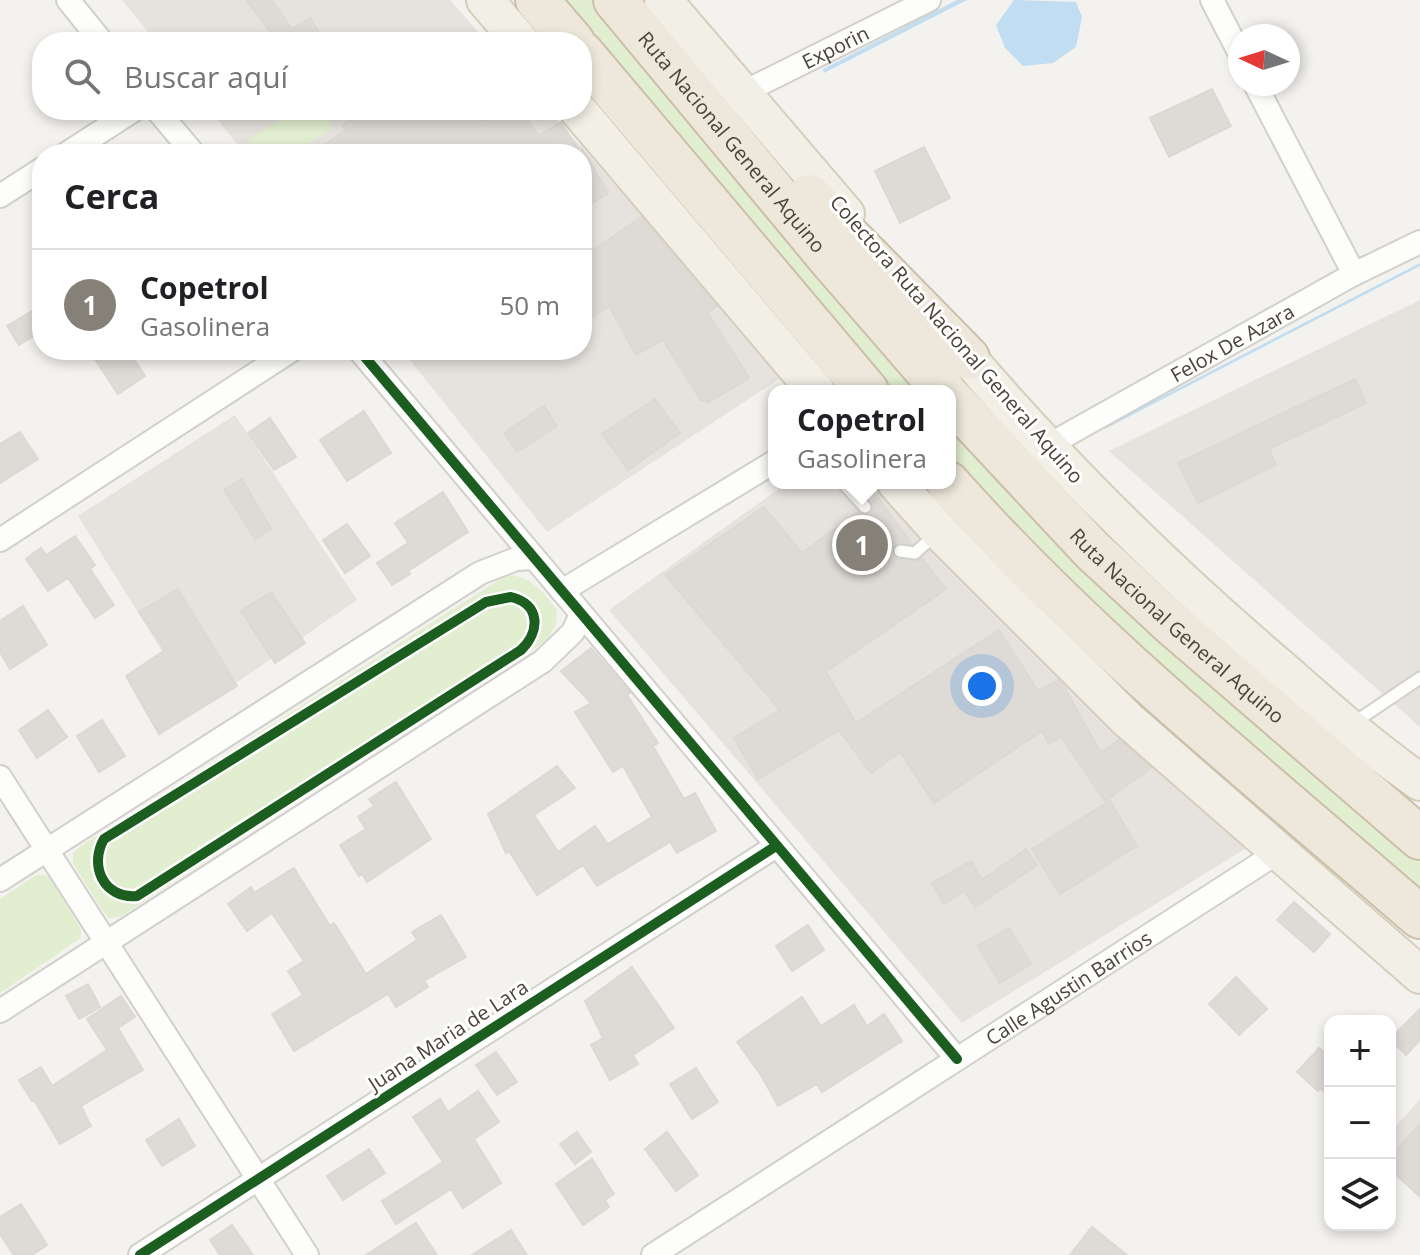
<!DOCTYPE html>
<html lang="es">
<head>
<meta charset="utf-8">
<style>
	:root { --surface:#fff; --page:#f6f6f6; --text:#202124; --muted:#757577; --line:#e0e0e0; --accent:#868178 }
	body { margin:0; font-family:"Open Sans",sans-serif; background:var(--page); color:var(--text) }
	.controls { position:absolute; right:24px; bottom:24px; display:grid; overflow:hidden; border-radius:16px; box-shadow:0 4px 12px #0003 }
	.controls button { width:72px; height:72px; display:grid; place-items:center; padding:0; border:0; border-bottom:2px solid var(--line); background:var(--surface); color:var(--text); font:40px sans-serif }
	.compass { position:absolute; left:1228px; top:24px; width:72px; height:72px; border-radius:50%; background:var(--surface); box-shadow:0 4px 12px #0003; rotate:274deg }
	.you { position:absolute; left:982px; top:686px; width:28px; height:28px; margin:-20px; border:6px solid #fff; border-radius:50%; background:#1a73e8; box-shadow:0 0 0 12px #1a73e833 }
	.badge { display:grid; place-items:center; width:52px; height:52px; border-radius:50%; background:var(--accent); color:#fff; font-size:26px; font-weight:700 }
	.pin { position:absolute; translate:-50% -50%; border:4px solid #fff; box-shadow:0 2px 8px #0006 }
	.popup { position:absolute; left:768px; top:385px; width:188px; height:104px; box-sizing:border-box; display:grid; place-content:center; border-radius:16px; background:var(--surface); filter:drop-shadow(0 2px 6px #0005); font-size:26px; white-space:nowrap; color:var(--muted) }
	.popup b { font-size:30px; color:var(--text) }
	.popup::after { content:''; position:absolute; left:50%; top:100%; margin-left:-16px; border:16px solid transparent; border-top-color:var(--surface) }
	.list { margin:0; padding:0; list-style:none }
	h2 { display:flex; justify-content:space-between; align-items:center; height:104px; margin:0; padding:0 32px; font-size:34px }
	h2 small { font-size:26px; font-weight:400; color:var(--muted) }
	.list li { display:grid; grid-template-columns:52px 1fr auto; gap:24px; align-items:center; box-sizing:border-box; height:112px; padding:0 32px; border-top:2px solid var(--line) }
	.list b { display:block; font-size:30px; white-space:nowrap }
	.list p { margin:0; font-size:26px; white-space:nowrap; color:var(--muted) }
	.list em { font-size:26px; font-style:normal; color:var(--muted) }
	.icon { flex:none; width:44px; height:44px; fill:none; stroke:currentColor; stroke-width:2; stroke-linecap:round; stroke-linejoin:round }
	.map { position:relative; flex:none; width:1420px; height:1255px; overflow:hidden }
	.search { position:absolute; background:var(--surface); box-shadow:0 4px 12px #0003; left:32px; top:32px; width:560px; height:88px; display:flex; align-items:center; gap:20px; box-sizing:border-box; padding:0 28px; border-radius:32px; color:var(--muted); font-size:30px }
	.panel { position:absolute; background:var(--surface); box-shadow:0 4px 12px #0003; left:32px; top:144px; width:560px; height:216px; border-radius:32px }
	.map>svg:first-child { display:block }
	.industrial { fill:#e6e2de }
	.green { fill:#e1eecf }
	.water { fill:#c0ddf1 }
	.building { fill:#dedbd6; stroke:#dcd9d4; stroke-width:2 }
	.lines { fill:none; stroke-linecap:round; stroke-linejoin:round }
	.service-casing { stroke:#d2d0cb; stroke-width:15 }
	.minor-casing { stroke:#d2d0cb; stroke-width:26 }
	.primary-casing { stroke:#d6cebb; stroke-width:40 }
	.motorway-casing { stroke:#ccbfa9; stroke-width:46 }
	.service { stroke:#fdfdfc; stroke-width:11 }
	.minor { stroke:#fdfdfc; stroke-width:22 }
	.primary { stroke:#f2efe6; stroke-width:36 }
	.motorway { stroke:#ede8db; stroke-width:42 }
	.cycleway-casing { stroke:#fff; stroke-width:15 }
	.cycleway { stroke:#1b5e20; stroke-width:10 }
	.labels { text-anchor:middle; dominant-baseline:central; stroke-width:6; stroke-linejoin:round; paint-order:stroke }
	.street-label { font-size:20px; fill:#4b4439; stroke:#fff }
</style>
</head>
<body>
<div class="map">
<svg width="1420" height="1255" viewBox="0 0 1420 1255">
	<rect width="100%" height="100%" fill="#f4f2ee"/>
	<path class="industrial" d="M122,0h328l37,42h-331z
		M210,110h338l237,265 -238,157 -145,-182h180v-196h-337z
		M1420,300v427l-311,-276z
		M235,415l122,185 -159,109 -120,-193z
		M787,483h86l165,168 207,198 -283,174 -353,-413z
		M1420,1099v97l-30,-27v-36z"/>
	<path class="green" d="M556,0h42l331,391h-41l-209,-242z
		M295,110h27l11,18 -42,26h-35l-9,-14z
		M950,416l470,438v44l-211,-184 -232,-221 -27,-31z
		M510,575c23,3 33,17 47,35l-1,14 -9,16 -427,277 -11,1 -4,-4 -32,-50v-11l5,-5 424,-270z
		M36,875h9l5,3 31,51v9l-81,55v-94z"/>
	<path class="water" d="M957,0h10l-143,73 -1,-4z
		M1014,0l62,2 6,15 -6,30 -23,16 -30,3 -18,-18 -9,-23z
		M1420,263v3l-315,163 -2,-2z"/>
	<path class="building" d="M246,0h25l21,29 18,-11 15,24h-52l3,-2z
		M1212,89l19,37 -62,31 -19,-39z
		M365,110h106l8,12 18,-12h24l17,26 23,-14 20,32h-270l35,-24 -3,-5z
		M924,147l26,51 -50,25 -25,-52z
		M582,149l26,44 -26,17z
		M641,217l76,89 -9,7 41,65 -42,25 -2,-4 -4,2 -38,-61 -27,15 -27,-49 -27,18v-66z
		M42,305v26l-23,14 -12,-19z
		M89,350h39l17,26 -27,18z
		M1355,379l11,24 -97,46 7,16 -78,38 -20,-40z
		M655,399l25,34 -52,37 -26,-36z
		M544,406l13,20 -40,26 -13,-19z
		M364,411l27,42 -44,28 -27,-41z
		M270,418l26,39 -22,13 -26,-37z
		M20,432l18,27 -38,24v-39z
		M242,479l29,50 -16,10 -31,-49z
		M443,492l25,40 -60,39 2,3 -18,11 -15,-22 31,-20 -13,-20z
		M878,498l34,46h-16l-4,5 1,6 5,4 16,2 8,-3 24,31 -120,83 30,51 143,-93 39,61 20,-11 5,5 38,68 18,-13 32,28 -46,33 -44,-64 -12,7 -7,-13 -108,72 -34,-51 -29,21 -32,-43 -81,49 -24,-41 46,-28 -115,-135 99,-68 38,46 56,-41 5,3 7,-1 3,-5 -1,-7z
		M347,524l23,32 -25,17 -22,-33z
		M75,536l20,29 -5,4 24,36 -19,13 -27,-40 -20,13 -22,-32 15,-11 5,7z
		M178,589l59,97 -78,48 -33,-58 39,-26 -26,-38z
		M271,592l34,51 -30,20 -34,-52z
		M23,606l24,39 -37,24 -10,-17v-31z
		M591,648l39,45 -3,2 31,48 -5,3 31,53 11,-6 21,38 -39,22 -7,-11 -73,44 -14,-21 -46,30 -28,-44 -3,2 -18,-39 69,-48 18,22 -41,27 24,37 37,-26 13,18 44,-27 -29,-51 -10,6 -38,-60 16,-9 -30,-32z
		M48,710l19,27 -30,21 -18,-28z
		M102,720l23,36 -26,16 -22,-36z
		M396,782l35,57 -64,43 -5,-8 -3,2 -19,-31 26,-16 -8,-12 16,-11 -5,-7z
		M1110,801l27,45 -77,48 -28,-45z
		M1026,849l11,16 -62,42 -11,-16 -20,13 -12,-21 39,-22 11,19z
		M294,868l36,58 4,-3 32,51 51,-34 -5,-8 29,-17 25,42 -42,24 4,6 -32,20 -8,-13 -94,57 -22,-37 31,-19 -15,-24 16,-10 -32,-48 -25,18 -19,-27 23,-17 3,6z
		M1294,902l36,32 -16,18 -37,-32z
		M808,925l16,25 -32,21 -16,-25z
		M1009,928l22,36 -31,19 -22,-37z
		M632,967l42,61 -41,27 5,9 -28,16 -19,-35 12,-7 -18,-37z
		M1236,977l31,32 -28,26 -30,-31z
		M88,984l12,23 -21,12 -13,-23z
		M121,996l14,21 -17,11 25,42 -62,36 10,20 -31,18 -26,-44 -2,1 -13,-21 22,-13 11,19 55,-36 -20,-31z
		M802,997l19,29 33,-21 13,21 17,-12 18,27 -80,51 -5,-8 -39,22 -17,-31 -24,-33z
		M1420,1009v31l-14,15 -16,-16z
		M1319,1048l11,9v40l-10,-9 -2,3 -21,-19z
		M496,1052l21,30 -20,13 -21,-30z
		M696,1068l22,34 -26,17 -22,-35z
		M478,1091l21,31 -25,17 27,44 -38,25 -12,-19 -55,35 -14,-23 61,-39 -30,-45 27,-18 8,13z
		M179,1119l16,27 -33,20 -16,-26z
		M1420,1124v73l-30,-28v-12z
		M577,1132l14,20 -16,12 -15,-20z
		M667,1132l31,43 -22,16 -31,-42z
		M369,1149l16,24 -42,27 -16,-24z
		M592,1159l22,35 -9,6 4,7 -26,18 -27,-41z
		M21,1204l26,41 -15,10h-18l-14,-21v-17z
		M416,1223l21,32h-71z
		M232,1225l21,30h-33l-10,-15z
		M1092,1227l35,28h-57z
		M511,1230l16,25h-55z"/>
	<g class="lines">
		<g class="service-casing">
			<path id="service" d="M843,483l22,24
				M900,551l15,2 21,-19
				M1352,724l68,-46"/>
		</g>
		<g class="minor-casing">
			<g id="minor">
				<path d="M68,0l34,42"/>
				<path d="M1212,0l28,54"/>
				<path d="M1255,84l99,190"/>
				<path id="s1" d="M742,93l187,-93"/>
				<path d="M157,110l37,44"/>
				<path d="M66,154l68,-44"/>
				<path d="M0,196l42,-27"/>
				<path d="M359,350l598,709"/>
				<path id="s2" d="M1047,446l307,-172 66,-32"/>
				<path d="M0,540l292,-190"/>
				<path d="M562,591l212,-129"/>
				<path d="M0,777l307,478"/>
				<path d="M0,880l480,-307 36,-14 18,-1"/>
				<path d="M0,1011l543,-350 30,-29 8,-18"/>
				<path d="M140,1255l636,-409"/>
				<path id="s3" d="M653,1255l627,-404"/>
			</g>
		</g>
		<g class="primary-casing">
			<path id="primary" d="M485,0l36,42
				M663,0l183,214
				M578,110l238,281
				M951,338c101,120 213,231 332,332 44,39 88,78 137,112
				M896,483l43,48 189,189 292,255"/>
		</g>
		<g class="motorway-casing">
			<g id="motorway">
				<path d="M537,0l36,42"/>
				<path id="s4" d="M615,0l214,258 115,133"/>
				<path d="M582,53l285,338"/>
				<path d="M809,196l159,162"/>
				<path id="s5" d="M950,398l142,152 81,75 247,213"/>
				<path d="M948,483c142,160 311,294 472,434"/>
			</g>
		</g>
		<use href="#service" class="service"/>
		<use href="#minor" class="minor"/>
		<use href="#primary" class="primary"/>
		<use href="#motorway" class="motorway"/>
		<g class="cycleway-casing">
			<path id="cycleway" d="M359,350l598,709
				M511,597c30,7 29,35 10,53l-384,246c-34,3 -48,-31 -33,-57l382,-237z
				M140,1255l636,-409"/>
		</g>
		<use href="#cycleway" class="cycleway"/>
	</g>
	<g class="labels">
		<g class="street-label">
			<text stroke="none"><textPath href="#s1" startOffset="104">Exporin</textPath></text>
			<text stroke="none"><textPath href="#s4" startOffset="184">Ruta Nacional General Aquino</textPath></text>
			<text transform="translate(957 339) rotate(49)">Colectora Ruta Nacional General Aquino</text>
			<text stroke="none"><textPath href="#s2" startOffset="212">Felox De Azara</textPath></text>
			<text stroke="none"><textPath href="#s5" startOffset="322">Ruta Nacional General Aquino</textPath></text>
			<text stroke="none"><textPath href="#s3" startOffset="494">Calle Agustin Barrios</textPath></text>
			<text transform="translate(448 1035) rotate(-33)">Juana Maria de Lara</text>
		</g>
	</g>
</svg>
<div class="controls">
<button>+</button>
<button>−</button>
<button><svg class="icon" aria-label="layers" viewBox="0 0 24 24"><path d="M12 4l9 5-9 5-9-5zM3 14l9 5 9-5"/></svg></button>
</div>
<svg class="compass" viewBox="-18 -18 36 36"><path d="M0-13l5 13h-10z" fill="#e53935"/><path d="M0 13l5-13h-10z" fill="#757577"/></svg>
<div class="you"></div>
<div class="pin badge" style="left:862px;top:545px">1</div>
<div class="popup"><b>Copetrol</b>Gasolinera</div>
<div class="search"><svg class="icon" aria-label="search" viewBox="0 0 24 24"><circle cx="10" cy="10" r="6"/><path d="M15 15l6 6"/></svg>Buscar aquí</div>
<section class="panel">
<h2>Cerca<small></small></h2>
<ul class="list">
<li><span class="badge">1</span><div><b>Copetrol</b><p>Gasolinera</p></div><em>50 m</em></li>
</ul>
</section>
</div>
</body>
</html>
